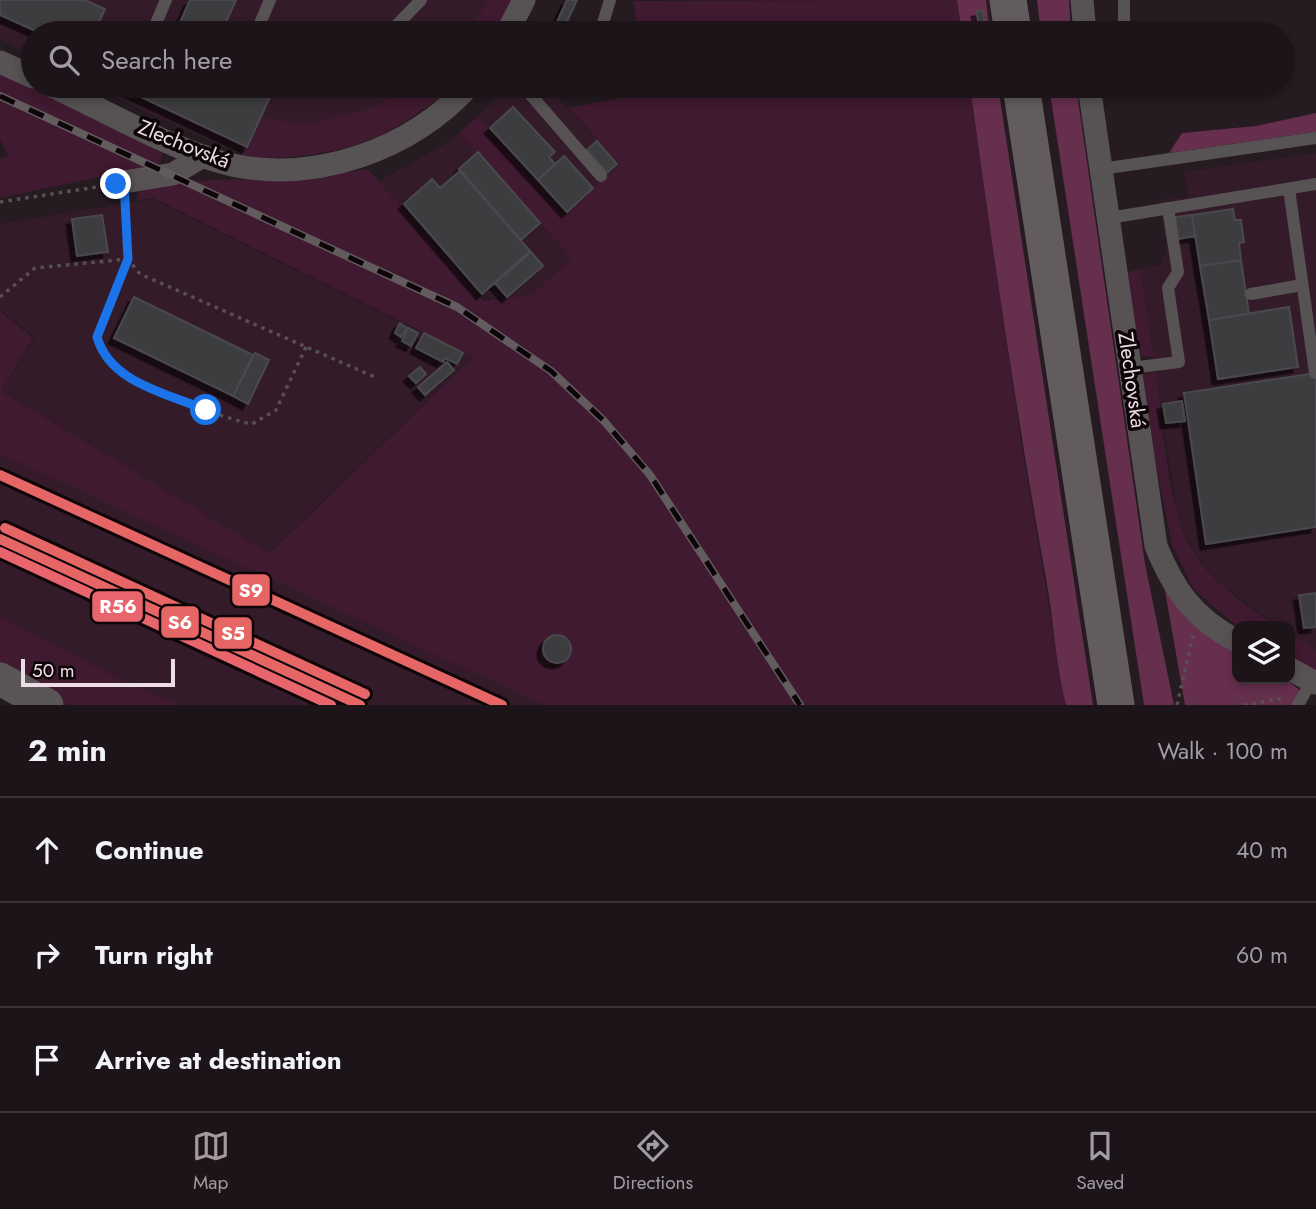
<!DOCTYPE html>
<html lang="en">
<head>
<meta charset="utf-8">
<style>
	:root { --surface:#1c1419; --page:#292126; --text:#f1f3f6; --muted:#a09ea2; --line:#3a3338; --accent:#a7989f }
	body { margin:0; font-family:Jost,sans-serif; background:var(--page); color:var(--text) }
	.controls { position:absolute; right:21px; bottom:21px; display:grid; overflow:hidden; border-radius:14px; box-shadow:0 4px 10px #0003 }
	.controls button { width:63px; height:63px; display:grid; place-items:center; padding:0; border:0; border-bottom:2px solid var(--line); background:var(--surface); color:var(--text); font:35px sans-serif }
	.scale { position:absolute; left:21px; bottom:18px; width:154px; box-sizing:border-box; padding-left:7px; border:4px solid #ecdce3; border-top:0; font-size:19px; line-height:24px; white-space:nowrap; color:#ecdce3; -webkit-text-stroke:5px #0e0509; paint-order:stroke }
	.stop { position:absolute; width:21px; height:21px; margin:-16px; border:5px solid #1a73e8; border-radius:50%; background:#fff }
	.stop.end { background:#1a73e8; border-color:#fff; box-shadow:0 2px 7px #0008 }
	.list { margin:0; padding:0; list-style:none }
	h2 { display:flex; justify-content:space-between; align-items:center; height:91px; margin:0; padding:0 28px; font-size:30px }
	h2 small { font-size:23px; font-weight:400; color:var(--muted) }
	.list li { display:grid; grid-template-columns:46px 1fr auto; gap:21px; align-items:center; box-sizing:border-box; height:105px; padding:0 28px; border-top:2px solid var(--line) }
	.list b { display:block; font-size:26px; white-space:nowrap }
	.list em { font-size:23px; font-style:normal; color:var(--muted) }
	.icon { flex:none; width:38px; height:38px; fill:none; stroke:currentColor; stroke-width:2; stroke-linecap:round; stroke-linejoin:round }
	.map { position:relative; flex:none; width:1316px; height:705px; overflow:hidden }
	.search { position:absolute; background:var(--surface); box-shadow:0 4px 10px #0003; left:21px; right:21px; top:21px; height:77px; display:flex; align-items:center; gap:18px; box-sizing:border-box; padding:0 24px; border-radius:38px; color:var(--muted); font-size:26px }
	.sheet { height:406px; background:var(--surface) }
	nav { display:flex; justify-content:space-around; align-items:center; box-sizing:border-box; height:98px; border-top:2px solid var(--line); background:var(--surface); font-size:19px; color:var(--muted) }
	nav a { display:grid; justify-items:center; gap:4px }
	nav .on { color:var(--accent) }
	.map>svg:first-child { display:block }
	.built { fill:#341b29 }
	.green { fill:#401a30 }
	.forest { fill:#662f4e }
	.building { fill:#3c3c41; stroke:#494a4d; stroke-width:2; filter:url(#shadow) }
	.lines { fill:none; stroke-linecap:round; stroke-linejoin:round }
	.path { stroke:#565153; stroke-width:3.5; stroke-dasharray:3.5 5; stroke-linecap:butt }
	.service { stroke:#575254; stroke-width:12 }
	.minor { stroke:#575254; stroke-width:23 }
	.secondary { stroke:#5a5557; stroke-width:33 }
	.primary { stroke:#625c5f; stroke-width:37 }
	.rail-casing { stroke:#625c5e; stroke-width:8 }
	.rail { stroke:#0e0509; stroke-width:5; stroke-dasharray:16; stroke-linecap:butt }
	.rail-1-casing { stroke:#0e0509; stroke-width:16 }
	.rail-2-casing { stroke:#0e0509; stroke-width:16 }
	.rail-3-casing { stroke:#0e0509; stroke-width:16 }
	.rail-4-casing { stroke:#0e0509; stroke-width:16 }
	.rail-1 { stroke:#e66666; stroke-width:10 }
	.rail-2 { stroke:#e66666; stroke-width:10 }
	.rail-3 { stroke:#e8656d; stroke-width:10 }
	.rail-4 { stroke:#e66666; stroke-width:10 }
	.route { stroke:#1a73e8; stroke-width:9 }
	.labels { text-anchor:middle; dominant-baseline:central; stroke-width:7; stroke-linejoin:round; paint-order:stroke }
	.street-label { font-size:21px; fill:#ecdce3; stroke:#0e0509 }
	.line-badge { stroke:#0e0509; stroke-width:2.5 }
	.badge-label { font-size:19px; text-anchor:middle; font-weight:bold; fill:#fff }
</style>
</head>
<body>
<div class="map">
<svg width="1316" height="705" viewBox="0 0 1316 705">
	<defs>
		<filter id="shadow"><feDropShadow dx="-5.5" dy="5.5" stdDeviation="0" flood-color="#0009"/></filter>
	</defs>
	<rect width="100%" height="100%" fill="#261b21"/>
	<path class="built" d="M0,0h489l-22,33h-434v24l-33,-18z
		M90,86h326l-53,25 -58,13 -45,-7 -17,33 -19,-3z
		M507,86h40l73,78 -55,49 -88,-96z
		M459,133l114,125 -57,52 -95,-44 -68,-70 94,-53z
		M1316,153v497l-26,-16v-8h-12l-59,-43 -26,-32 -16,-37 -37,-245 19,-4 8,-16 -8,-49 30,-3 -5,-25z
		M152,199l320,158 -203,196 -268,-162 34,-54 -35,-28v-85z
		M0,454l114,52 431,199h-364l-60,-25 -121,-64z"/>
	<path class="green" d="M489,0h25l-19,33h-28z
		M957,0l5,33h-324l-5,-32z
		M0,73l158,73 4,5 -2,13 -160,34v-38l8,-5 -8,-16z
		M416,86h38c-12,11 -26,20 -39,29 -57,39 -104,42 -171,44l-2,-4 18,-38 45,7 58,-13z
		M646,86h324l51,355 45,264h-522l-544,-251v-143l33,27 -32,53 268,162 3,-2 201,-194 -320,-159 -17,2 4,-9c50,-15 105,-10 157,-13 24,-1 47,-6 71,-9l116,132 48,-6 40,-37 -113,-125 18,-16 88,96 55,-49 -51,-56 78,-15z
		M1140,269l14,89 -15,-3 -11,-83z
		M1156,372c7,51 11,137 37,179 20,32 54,56 85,75h-41l-43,-36 -22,-45 -21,-105 -9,-65z
		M0,616l121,64 60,25h-113l-68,-37z
		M1290,634l26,16v24l-26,-18z"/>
	<path class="forest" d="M957,0h29l4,33h-28z
		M1037,0h32l2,33h-30z
		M970,86h28l95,619h-27c-10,-40 -12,-80 -19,-121 -30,-165 -54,-332 -77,-498z
		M1049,86h27l69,478 29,141h-30z
		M1316,113v19l-147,21 13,-20 74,-7z
		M1164,585l21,32 52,37v25h48l24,18 -5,8h-119z"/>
	<path class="building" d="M0,0h85l20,9 -11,24h-54l-40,-18z
		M190,0h46l-15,33h-36l-8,-4z
		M567,0h10l-13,28 -8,-4z
		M977,11h6l2,18h-6z
		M118,86h123l28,13 -22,48z
		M513,107l42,45 -6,5 6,7 -17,16 -48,-52z
		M597,141l20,23 -10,9 -20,-23z
		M478,152l62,71 -19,17 -62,-71z
		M564,156l29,32 -26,24 -29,-32z
		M460,171l70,80 -48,43 -78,-90 28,-25 8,9z
		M1233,209l2,11h6l3,22 -5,1 2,17 -41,6 -8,-51z
		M102,215l6,37 -31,4 -5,-37z
		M1192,215l3,21 -17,3 -3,-22z
		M531,252l12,14 -36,31 -12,-14z
		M1241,260l8,54 -40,6 -9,-54z
		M134,297l119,58 -20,41 -119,-58z
		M1289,307l9,60 -80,12 -9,-59z
		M400,323l7,5 -6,9 -6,-4z
		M408,328l10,5 -7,13 -9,-5z
		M424,333l39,20 -6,11 -12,-6 -2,4 -27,-14z
		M255,353l14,7 -21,44 -15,-8z
		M447,362l7,8 -29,25 -7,-8z
		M420,367l6,7 -10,9 -7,-7z
		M1316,373v154l-110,17 -22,-151z
		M1182,401l3,20 -19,2 -3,-19z
		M1316,593v34l-12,1 -5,-33z
		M543 649a14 14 0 1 1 28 0a14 14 0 1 1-28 0Z"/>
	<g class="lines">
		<path class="path" d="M0,202l103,-16
			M0,297l35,-29 93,-9 -3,-58
			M306,347l-30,63 -24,14c-24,-4 -113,-37 -132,-51 -12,-10 -19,-22 -23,-36l31,-78 12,15 237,104
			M1177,705l16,-70
			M1244,705l40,-7"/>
		<path class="service" d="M1124,0v33
			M165,33l-11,-5 12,-28
			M256,33l14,-33
			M389,33l32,-33
			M600,33l10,-33
			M523,86l78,90
			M1101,169l215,-31
			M1289,189l26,184
			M1109,218l207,-34
			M1251,294l51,-9
			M1131,368l48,-6 -11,-74 10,-16 -10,-64
			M1298,705l14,-25"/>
		<path class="minor" d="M1082,0l3,33
			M507,33l17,-33
			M0,62l33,15
			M52,86c52,24 126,67 180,79 86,18 179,-16 237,-79
			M1089,86l67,460c18,44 37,72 81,95
			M124,182l49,-8 30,-18
			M1290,669l26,14"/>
		<path class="secondary" d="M0,679l47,26"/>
		<path class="primary" d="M1008,0l5,33
			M1021,86l95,619"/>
		<g class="rail-casing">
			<path id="rail" d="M0,96l457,211 94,64 53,50 46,54 150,230"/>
		</g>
		<use href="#rail" class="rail"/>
		<g class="rail-1-casing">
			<path id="rail-1" d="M0,475l502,230"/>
		</g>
		<g class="rail-2-casing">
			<path id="rail-2" d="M0,539l360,166"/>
		</g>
		<g class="rail-3-casing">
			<path id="rail-3" d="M0,552l331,153"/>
		</g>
		<g class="rail-4-casing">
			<path id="rail-4" d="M5,528l360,166"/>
		</g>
		<use href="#rail-1" class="rail-1"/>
		<use href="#rail-2" class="rail-2"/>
		<use href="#rail-3" class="rail-3"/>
		<use href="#rail-4" class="rail-4"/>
	</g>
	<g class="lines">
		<path class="route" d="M116,184l8,-2 4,77 -31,78c13,46 70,56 109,73"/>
	</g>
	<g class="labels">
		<g class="street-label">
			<text transform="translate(184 144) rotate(22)">Zlechovská</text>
			<text transform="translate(1132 380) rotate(82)">Zlechovská</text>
		</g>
	</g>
	<g class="line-badge">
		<rect x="231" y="573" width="40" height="34" rx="7" fill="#e66666"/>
		<rect x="91" y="590" width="53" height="33" rx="7" fill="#e8656d"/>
		<rect x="160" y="605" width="40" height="34" rx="7" fill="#e66666"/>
		<rect x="213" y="616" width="40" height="34" rx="7" fill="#e66666"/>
	</g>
	<g class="badge-label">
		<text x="251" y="597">S9</text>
		<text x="118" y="613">R56</text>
		<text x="180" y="629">S6</text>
		<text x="233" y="640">S5</text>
	</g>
</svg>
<div class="controls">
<button><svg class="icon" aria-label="layers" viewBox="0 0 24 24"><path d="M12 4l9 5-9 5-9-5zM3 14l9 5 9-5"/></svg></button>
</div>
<div class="scale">50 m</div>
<div class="stop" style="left:206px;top:410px"></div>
<div class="stop end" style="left:116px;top:184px"></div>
<div class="search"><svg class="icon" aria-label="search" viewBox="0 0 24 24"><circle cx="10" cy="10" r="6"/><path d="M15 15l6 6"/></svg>Search here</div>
</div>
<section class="sheet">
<h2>2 min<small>Walk · 100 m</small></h2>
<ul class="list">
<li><svg class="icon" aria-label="ahead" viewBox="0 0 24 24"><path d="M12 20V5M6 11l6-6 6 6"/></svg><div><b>Continue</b></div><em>40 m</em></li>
<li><svg class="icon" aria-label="right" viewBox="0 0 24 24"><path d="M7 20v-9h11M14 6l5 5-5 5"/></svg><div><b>Turn right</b></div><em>60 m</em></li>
<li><svg class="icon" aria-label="arrive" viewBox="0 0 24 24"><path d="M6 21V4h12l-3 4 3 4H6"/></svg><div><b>Arrive at destination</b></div></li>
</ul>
</section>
<nav>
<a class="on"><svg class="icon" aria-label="map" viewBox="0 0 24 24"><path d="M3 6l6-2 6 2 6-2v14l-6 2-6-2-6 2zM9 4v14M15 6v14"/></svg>Map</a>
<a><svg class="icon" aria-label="directions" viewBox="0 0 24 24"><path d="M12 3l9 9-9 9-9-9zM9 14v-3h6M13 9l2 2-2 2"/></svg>Directions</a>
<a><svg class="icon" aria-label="saved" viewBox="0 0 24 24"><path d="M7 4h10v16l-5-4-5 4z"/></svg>Saved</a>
</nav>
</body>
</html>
